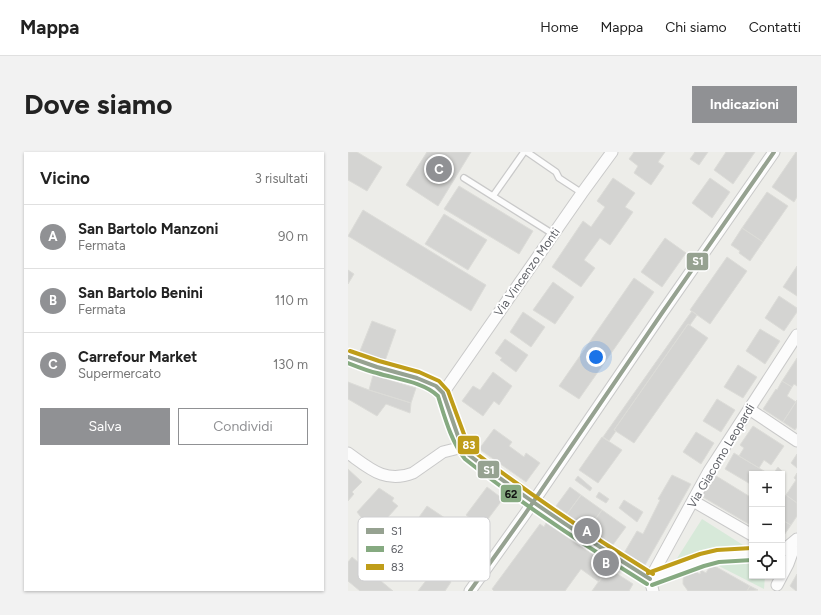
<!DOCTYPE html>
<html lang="it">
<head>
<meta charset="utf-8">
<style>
	:root { --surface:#fff; --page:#f2f2f2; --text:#222; --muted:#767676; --line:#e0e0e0; --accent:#909194 }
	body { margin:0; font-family:Figtree,sans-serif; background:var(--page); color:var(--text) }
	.controls { position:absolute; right:12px; bottom:12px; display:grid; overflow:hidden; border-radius:0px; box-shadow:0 1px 3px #0004 }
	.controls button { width:36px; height:36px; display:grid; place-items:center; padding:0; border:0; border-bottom:1px solid var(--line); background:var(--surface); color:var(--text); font:20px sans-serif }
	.you { position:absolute; left:248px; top:205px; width:14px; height:14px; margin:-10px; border:3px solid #fff; border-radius:50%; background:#1a73e8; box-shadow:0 0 0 6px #1a73e833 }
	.badge { display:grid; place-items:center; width:26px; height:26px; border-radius:50%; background:var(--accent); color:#fff; font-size:13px; font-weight:700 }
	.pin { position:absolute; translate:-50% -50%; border:2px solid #fff; box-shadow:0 1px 4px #0006 }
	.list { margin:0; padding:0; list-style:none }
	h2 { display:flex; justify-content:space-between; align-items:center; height:52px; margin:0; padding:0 16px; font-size:17px }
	h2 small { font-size:13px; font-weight:400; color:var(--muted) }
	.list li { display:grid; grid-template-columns:26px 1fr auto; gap:12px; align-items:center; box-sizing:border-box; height:64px; padding:0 16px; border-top:1px solid var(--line) }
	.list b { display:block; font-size:15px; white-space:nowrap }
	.list p { margin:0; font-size:13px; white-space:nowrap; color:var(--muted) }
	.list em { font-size:13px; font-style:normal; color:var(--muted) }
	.actions { display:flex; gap:8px; padding:12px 16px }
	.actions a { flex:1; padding:9px 0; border:1px solid var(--accent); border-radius:0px; text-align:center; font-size:14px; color:var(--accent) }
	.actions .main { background:var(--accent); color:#fff }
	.icon { flex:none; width:22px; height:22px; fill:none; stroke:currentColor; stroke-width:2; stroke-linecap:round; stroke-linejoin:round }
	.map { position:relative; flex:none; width:449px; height:439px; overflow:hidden; border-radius:0px }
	header { display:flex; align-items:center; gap:24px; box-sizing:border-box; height:56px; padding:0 20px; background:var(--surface); border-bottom:1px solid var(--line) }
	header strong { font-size:19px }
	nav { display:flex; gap:22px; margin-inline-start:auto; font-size:14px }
	.intro { display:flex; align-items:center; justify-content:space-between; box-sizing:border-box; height:96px; padding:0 24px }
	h1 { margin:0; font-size:28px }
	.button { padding:10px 18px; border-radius:0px; background:var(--accent); color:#fff; font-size:14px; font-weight:700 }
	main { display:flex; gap:24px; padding:0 24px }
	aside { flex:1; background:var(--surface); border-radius:0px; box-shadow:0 1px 3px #0004 }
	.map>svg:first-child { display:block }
	.green { fill:#d7e9d9 }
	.building { fill:#d4d4d2; stroke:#dcdcd8 }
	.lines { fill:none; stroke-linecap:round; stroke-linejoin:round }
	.lane-casing { stroke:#c9c9c9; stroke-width:8 }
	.street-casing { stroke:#c9c9c9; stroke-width:13 }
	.lane { stroke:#fcfcfc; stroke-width:5.5 }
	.street { stroke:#fcfcfc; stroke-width:11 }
	.bus-1-casing { stroke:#fff; stroke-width:7 }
	.bus-2-casing { stroke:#fff; stroke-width:7 }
	.bus-3-casing { stroke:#fff; stroke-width:7 }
	.bus-1 { stroke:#96a291; stroke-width:4 }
	.bus-2 { stroke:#86aa81; stroke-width:4 }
	.bus-3 { stroke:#bf9d19; stroke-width:4 }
	.labels { text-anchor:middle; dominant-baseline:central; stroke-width:4; stroke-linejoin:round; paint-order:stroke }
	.street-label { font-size:12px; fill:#5e6066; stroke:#fff }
	.key { fill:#fff; stroke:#cfcfd1; stroke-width:1 }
	.key-label { font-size:11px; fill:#5e6066 }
	.line-badge { stroke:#fff; stroke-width:1.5 }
	.badge-label { font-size:11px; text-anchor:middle; font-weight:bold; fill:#fff }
	.pale-badge-label { font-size:11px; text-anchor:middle; font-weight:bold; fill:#111 }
</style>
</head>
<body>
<header>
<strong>Mappa</strong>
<nav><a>Home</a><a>Mappa</a><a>Chi siamo</a><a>Contatti</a></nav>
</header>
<div class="intro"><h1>Dove siamo</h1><a class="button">Indicazioni</a></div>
<main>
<aside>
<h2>Vicino<small>3 risultati</small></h2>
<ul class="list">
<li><span class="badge">A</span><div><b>San Bartolo Manzoni</b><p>Fermata</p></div><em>90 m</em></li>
<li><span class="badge">B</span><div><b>San Bartolo Benini</b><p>Fermata</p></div><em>110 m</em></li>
<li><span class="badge">C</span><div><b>Carrefour Market</b><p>Supermercato</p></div><em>130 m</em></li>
</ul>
<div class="actions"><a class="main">Salva</a><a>Condividi</a></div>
</aside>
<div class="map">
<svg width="449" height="439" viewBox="0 0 449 439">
	<rect width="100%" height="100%" fill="#edede9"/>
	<path class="green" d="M354,367l41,26 1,5 -5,1 -38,-1 -25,10z
		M371,410h12l21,2v12h13l-1,13 -49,-25z"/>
	<path class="building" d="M0,0h9l25,15 -15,24 -19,-11z
		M79,0h44l-33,54 -32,-21z
		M286,0h31l-7,10 6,4 -13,19 -17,-12 4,-7 -9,-7z
		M347,0h13l-9,13 -9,-6z
		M378,0h29l-22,32 -19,-14z
		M448,0h1v45l-3,5 -22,-15z
		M265,26l22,15 -10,14 8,5 -23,33 -10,-7 -16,22 11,8 -14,19 -29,-20 31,-46 8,6 14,-20 -8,-6z
		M362,26l20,14 -18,26 -20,-15z
		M111,34l74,45 -14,23 -75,-45z
		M419,40l21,14 -25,36 -21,-14z
		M15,58l123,75 -15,26 -123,-75z
		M96,62l43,26 -19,30 -43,-26z
		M394,76l21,14 -13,19 -11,-8 1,-2 -9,-6z
		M317,86l21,15 -24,34 -21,-15z
		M379,105l20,14 -37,53 -20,-14z
		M449,114v30l-14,-9z
		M0,118l6,4 -6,10z
		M286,126l20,14 -75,107 -20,-13z
		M205,130l21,15 -19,27 -22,-14z
		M431,144l18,12v4l-13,19 -19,-13z
		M344,159l5,4 -7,10 -2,-1 -74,106 2,1 -7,10 -6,-4z
		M175,160l22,15 -14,20 -21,-15z
		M24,169l24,9 -11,31 -25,-10z
		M340,172l20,14 -74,105 -20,-13z
		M412,177l20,12 -15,23 -19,-13z
		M157,187l23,16 -12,17 -16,-12 2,-2 -7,-5z
		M449,206v28l-3,-2 -2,3 -10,-6z
		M390,213l19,12 -14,21 -19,-11z
		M145,220l19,14 -13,19 -5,-4 -11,15 -21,-15 11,-15 7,4z
		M25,223l43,13 -5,15 -42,-13z
		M434,229l10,6 -5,9 9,6 -13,20 -20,-13 13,-20 1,1z
		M0,230l21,8 42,13 -1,10 -24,-9 -9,12 -29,-17z
		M369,247l18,11 -14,22 -18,-11z
		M449,248v27l-2,3 -12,-8z
		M405,274l31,20 -13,19 -7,-5 -5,8 -20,-12 5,-8 -4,-3z
		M146,277l18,13 -3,4 15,11 2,-4 14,10 -14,19 -47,-33z
		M348,280l18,11 -13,21 -18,-12z
		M254,285l20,13 -24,33 -19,-13z
		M386,301l35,21h-17v11l-27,-16z
		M449,302v14l-6,-5z
		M430,315l5,5 -2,2h-8z
		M0,317l14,13 -10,10 2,2 -6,7z
		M449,321v30l-11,-8 10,-15 -2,-2z
		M365,322l39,24v28l-51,-30z
		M324,323l19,9 -46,81 -21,-12 13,-22 6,3 17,-34 -2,-1z
		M230,324l14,12 -2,3 -15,-11z
		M139,335l16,12 -21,28 -16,-12z
		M222,335l11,8 -14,19 -11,-8z
		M31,336l15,10 -2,3 6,5 -21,23 -6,-5 -3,2 -11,-14z
		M251,340l10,7 -3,4 -10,-6z
		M233,343l21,15 -14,19 -21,-15z
		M438,343l11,8v13l-6,9 -9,-5v-19z
		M276,348l19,12 -6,10 -18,-14z
		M79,354l58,39 -15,22 -58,-40z
		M254,358l24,17 -14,19 -24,-17z
		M434,368l9,5 -9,13z
		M198,371l64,43 -11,16 -18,-13 -16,22h-71l-2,-2 48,-65 4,3z
		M4,405l41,34h-33l-12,-10v-19z
		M363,412l39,22 -3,5h-59l-5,-7v-5l2,-4 3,-3 6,-1 6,3 1,-4 5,3z
		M260,416l25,16 -4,7h-37z
		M86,418l17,12 -6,9h-27z
		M449,422v17h-1l-6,-5z
		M402,434l8,4 -11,1z"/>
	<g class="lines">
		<g class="lane-casing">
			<path id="lane" d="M179,0l29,20 3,6 23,15
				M116,26l89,56
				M145,44l31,-44"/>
		</g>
		<g class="street-casing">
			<path id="street" d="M0,205l29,10 40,11 19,8 7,7 16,46 4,8 6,8 13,10 64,46 54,37 50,31
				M95,241l139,-200 30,-41
				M401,257l48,32
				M0,301c21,15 37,31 65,20l30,-21 20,-5
				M345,349l59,34
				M434,398l3,-1 12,-10
				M302,427l59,-108 88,-136
				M302,427l52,-19 16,-4 10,-1 24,-1
				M302,427l3,12
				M429,433l11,-21 9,-25
				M122,439l55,-77 137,-201 112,-161"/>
		</g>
		<use href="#lane" class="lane"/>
		<use href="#street" class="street"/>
		<g class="bus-1-casing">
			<path id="bus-1" d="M0,205l29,10 40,11 19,8 7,7 16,46 4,8 6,8c58,45 119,85 181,124
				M122,439l55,-77 137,-201 112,-161"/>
		</g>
		<g class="bus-2-casing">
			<path id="bus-2" d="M0,211c10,4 20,8 29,10 19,6 47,9 61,23 7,22 13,45 27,63 58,46 119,86 182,125
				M304,433l52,-19 15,-4 33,-2"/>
		</g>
		<g class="bus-3-casing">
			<path id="bus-3" d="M2,199l29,10 40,11 20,9 9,10 17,46 3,7 5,7c58,44 118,85 180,123
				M300,421l52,-19 17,-4 35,-2"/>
		</g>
		<use href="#bus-1" class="bus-1"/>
		<use href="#bus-2" class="bus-2"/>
		<use href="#bus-3" class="bus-3"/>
	</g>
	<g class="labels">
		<g class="street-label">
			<text transform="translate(179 120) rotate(-55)">Via Vincenzo Monti</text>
			<text transform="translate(373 304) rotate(-59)">Via Giacomo Leopardi</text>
		</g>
	</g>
	<rect x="10" y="365" width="132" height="64" rx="6" class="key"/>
	<rect x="18" y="376" width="18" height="6" fill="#96a291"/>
	<rect x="18" y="394" width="18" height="6" fill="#86aa81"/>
	<rect x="18" y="412" width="18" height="6" fill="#bf9d19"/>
	<g class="key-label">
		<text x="43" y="383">S1</text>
		<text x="43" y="401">62</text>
		<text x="43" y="419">83</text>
	</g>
	<g class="line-badge">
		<rect x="338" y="100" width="23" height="19" rx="4" fill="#96a291"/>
		<rect x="109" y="283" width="23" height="20" rx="4" fill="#bf9d19"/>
		<rect x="129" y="308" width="23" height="19" rx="4" fill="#96a291"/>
		<rect x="152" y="332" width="22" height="19" rx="4" fill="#86aa81"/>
	</g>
	<g class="badge-label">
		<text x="350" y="113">S1</text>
		<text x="121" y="297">83</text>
		<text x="141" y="322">S1</text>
	</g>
	<g class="pale-badge-label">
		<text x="163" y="346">62</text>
	</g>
</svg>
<div class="controls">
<button>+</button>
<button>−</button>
<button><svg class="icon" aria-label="locate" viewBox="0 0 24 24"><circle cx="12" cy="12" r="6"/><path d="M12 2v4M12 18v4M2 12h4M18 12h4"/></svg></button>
</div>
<div class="you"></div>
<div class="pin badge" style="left:239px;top:379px">A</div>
<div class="pin badge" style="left:258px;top:411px">B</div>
<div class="pin badge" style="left:91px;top:17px">C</div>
</div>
</main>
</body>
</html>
